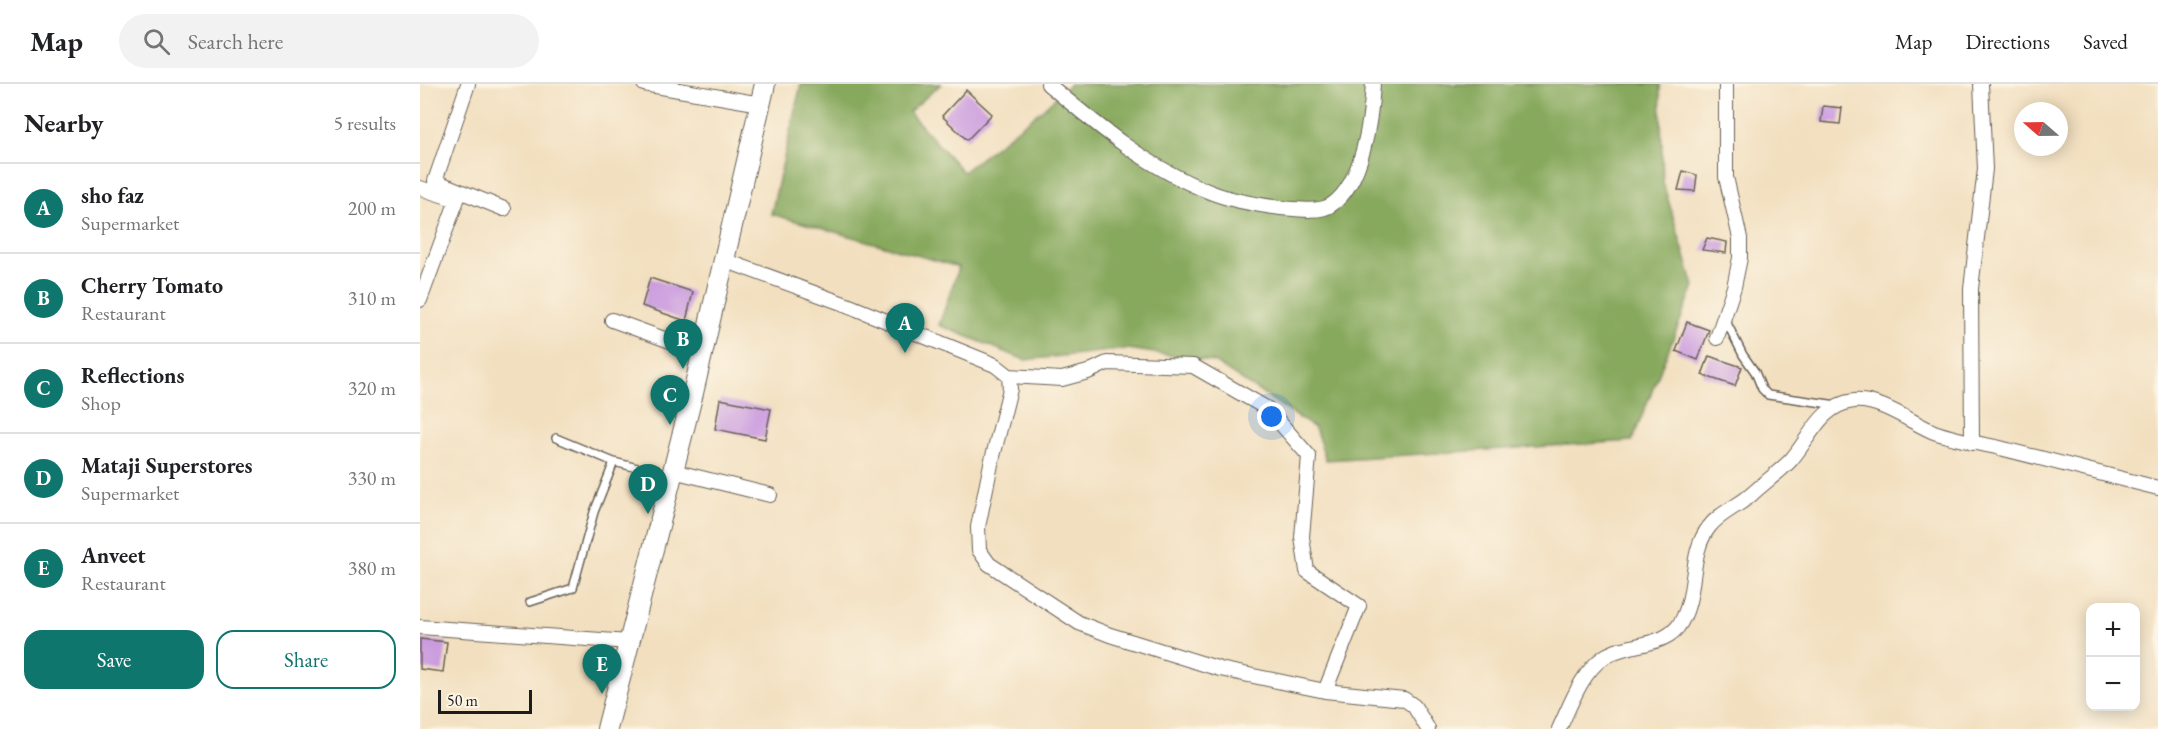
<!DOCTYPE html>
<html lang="en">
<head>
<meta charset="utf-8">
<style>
	:root { --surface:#fff; --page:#f2f2f2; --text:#202124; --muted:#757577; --line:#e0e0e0; --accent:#0f766e }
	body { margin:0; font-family:"EB Garamond",serif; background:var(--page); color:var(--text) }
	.controls { position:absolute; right:18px; bottom:18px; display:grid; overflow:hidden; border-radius:12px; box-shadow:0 3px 15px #0003 }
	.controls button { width:54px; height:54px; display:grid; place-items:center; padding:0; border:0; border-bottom:2px solid var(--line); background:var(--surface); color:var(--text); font:30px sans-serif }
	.compass { position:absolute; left:1594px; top:18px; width:54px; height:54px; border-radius:50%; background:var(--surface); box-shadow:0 3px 15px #0003; rotate:290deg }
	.scale { position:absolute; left:18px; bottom:15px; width:94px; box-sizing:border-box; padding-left:6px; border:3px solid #1c1c1c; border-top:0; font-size:16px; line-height:21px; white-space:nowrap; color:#1c1c1c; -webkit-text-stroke:4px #fcf5e5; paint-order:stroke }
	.you { position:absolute; left:852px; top:333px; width:21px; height:21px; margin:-15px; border:4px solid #fff; border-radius:50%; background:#1a73e8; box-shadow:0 0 0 9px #1a73e833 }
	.badge { display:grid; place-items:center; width:39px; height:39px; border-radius:50%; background:var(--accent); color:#fff; font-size:20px; font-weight:700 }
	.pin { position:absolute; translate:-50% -50px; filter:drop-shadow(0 2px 3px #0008) }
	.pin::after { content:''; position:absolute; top:32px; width:21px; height:18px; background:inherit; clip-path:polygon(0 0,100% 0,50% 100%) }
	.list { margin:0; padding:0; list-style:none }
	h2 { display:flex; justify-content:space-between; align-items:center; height:78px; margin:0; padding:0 24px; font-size:26px }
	h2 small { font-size:20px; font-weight:400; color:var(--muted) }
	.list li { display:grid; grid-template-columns:39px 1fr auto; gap:18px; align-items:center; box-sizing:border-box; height:90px; padding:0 24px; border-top:2px solid var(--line) }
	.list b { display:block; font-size:22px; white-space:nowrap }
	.list p { margin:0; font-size:20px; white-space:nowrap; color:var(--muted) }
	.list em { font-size:20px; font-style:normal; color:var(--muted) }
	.actions { display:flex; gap:12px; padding:18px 24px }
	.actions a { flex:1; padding:14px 0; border:2px solid var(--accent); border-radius:18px; text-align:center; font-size:21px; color:var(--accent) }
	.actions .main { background:var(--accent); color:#fff }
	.icon { flex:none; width:33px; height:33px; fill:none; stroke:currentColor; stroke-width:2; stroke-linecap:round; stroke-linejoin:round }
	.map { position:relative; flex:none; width:1738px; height:645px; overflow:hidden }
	header { display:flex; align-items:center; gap:36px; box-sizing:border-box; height:84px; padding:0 30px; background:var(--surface); border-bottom:2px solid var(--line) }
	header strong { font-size:28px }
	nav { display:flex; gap:33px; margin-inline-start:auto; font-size:21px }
	.search { width:420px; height:54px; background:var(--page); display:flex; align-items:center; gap:15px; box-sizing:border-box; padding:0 21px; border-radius:33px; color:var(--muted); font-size:22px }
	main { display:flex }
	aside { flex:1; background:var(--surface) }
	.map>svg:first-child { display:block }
	.forest { fill:#87a95d; stroke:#52623c; stroke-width:1.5 }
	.building { fill:#ca9bdf }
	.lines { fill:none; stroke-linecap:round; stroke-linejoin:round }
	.service-casing { stroke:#676055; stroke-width:10 }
	.minor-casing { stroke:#676055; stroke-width:16 }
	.secondary-casing { stroke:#676055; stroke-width:22 }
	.service { stroke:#fff; stroke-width:7 }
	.minor { stroke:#fff; stroke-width:14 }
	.secondary { stroke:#fff; stroke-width:20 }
</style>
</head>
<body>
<header>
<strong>Map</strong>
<div class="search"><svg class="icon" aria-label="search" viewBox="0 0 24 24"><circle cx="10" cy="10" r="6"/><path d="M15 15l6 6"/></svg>Search here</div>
<nav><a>Map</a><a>Directions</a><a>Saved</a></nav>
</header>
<main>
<aside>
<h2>Nearby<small>5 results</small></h2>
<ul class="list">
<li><span class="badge">A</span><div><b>sho faz</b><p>Supermarket</p></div><em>200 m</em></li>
<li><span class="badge">B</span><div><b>Cherry Tomato</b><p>Restaurant</p></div><em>310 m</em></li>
<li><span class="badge">C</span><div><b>Reflections</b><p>Shop</p></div><em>320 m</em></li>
<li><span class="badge">D</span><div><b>Mataji Superstores</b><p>Supermarket</p></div><em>330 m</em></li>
<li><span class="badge">E</span><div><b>Anveet</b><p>Restaurant</p></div><em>380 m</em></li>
</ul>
<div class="actions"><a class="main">Save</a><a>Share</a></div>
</aside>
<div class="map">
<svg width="1738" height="645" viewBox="0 0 1738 645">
	<rect width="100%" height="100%" fill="#fcf5e5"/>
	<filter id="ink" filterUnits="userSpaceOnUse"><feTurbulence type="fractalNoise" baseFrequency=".0167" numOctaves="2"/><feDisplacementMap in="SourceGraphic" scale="12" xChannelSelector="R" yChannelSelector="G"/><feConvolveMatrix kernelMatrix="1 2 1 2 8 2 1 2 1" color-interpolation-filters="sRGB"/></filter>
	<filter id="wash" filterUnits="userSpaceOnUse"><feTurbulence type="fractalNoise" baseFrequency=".008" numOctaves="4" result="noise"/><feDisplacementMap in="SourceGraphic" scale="24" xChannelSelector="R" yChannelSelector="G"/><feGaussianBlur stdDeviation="1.35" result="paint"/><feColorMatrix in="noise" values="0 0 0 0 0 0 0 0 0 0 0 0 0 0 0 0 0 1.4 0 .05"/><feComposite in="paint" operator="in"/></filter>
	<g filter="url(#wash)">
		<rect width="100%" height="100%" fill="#f2dfbf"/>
		<path class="forest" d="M381,0h140l-32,28 54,60 80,-63 27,-25h590l3,99 31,103 -62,155 -306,19 -11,-32 -101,-66 -86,-13 -103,11 -86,-35 20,-58 -188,-53z"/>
		<g id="blocks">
			<path class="building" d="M546,6l26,24 -25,26 -25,-24z
				M1403,22l19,2 -2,16 -19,-2z
				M1263,87l14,4 -2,16 -17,-1z
				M1287,154l20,4 -1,11 -24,-3z
				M230,194l43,14 -7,29 -44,-15z
				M1267,238l22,8 -11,30 -22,-9z
				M1289,272l33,11 -7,19 -33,-11z
				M300,315l51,10 -6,30 -50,-10z
				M0,555l27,3 -4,30 -23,-3z"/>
		</g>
	</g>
	<g filter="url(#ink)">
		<use href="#blocks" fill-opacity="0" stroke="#676055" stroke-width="1.5"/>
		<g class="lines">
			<g class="service-casing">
				<path id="service" d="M1305,235l18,36 12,17 7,17 6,6 69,10
					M136,354l58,24
					M110,518l43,-14 21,-76 20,-50 55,14"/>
			</g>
			<g class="minor-casing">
				<path id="minor" d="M48,0l-33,97 69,28
					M224,0l117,20
					M628,0c50,42 100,84 162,108 22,9 48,13 71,16 13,1 39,5 50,-3 32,-21 40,-86 42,-121
					M0,104l37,12 -37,100
					M304,176l123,45 148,60 14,11 1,13 -19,75 -13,63 1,23 10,14 90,59 31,12 110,34 105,22 79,8 10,7 14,23
					M192,236l91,33
					M1297,254l17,-51 6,-29v-20l-14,-61v-93
					M589,292l53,3 26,-7 19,-9 86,3 75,43 41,47 -7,81 5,34 52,35 -34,85
					M1552,359l-1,-154 14,-120 -4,-85
					M253,387l97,24
					M0,543l209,15
					M1139,645c12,-25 22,-56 45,-72 24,-16 62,-8 77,-35 17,-29 7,-68 28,-95 10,-14 30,-21 43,-33 12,-11 26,-21 38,-33 20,-22 30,-56 64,-60 25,-3 58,22 80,31 20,7 42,11 62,15l162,41"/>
			</g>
			<g class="secondary-casing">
				<path id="secondary" d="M187,645l86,-336 72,-309"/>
			</g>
			<use href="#service" class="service"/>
			<use href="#minor" class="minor"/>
			<use href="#secondary" class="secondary"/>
		</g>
	</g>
</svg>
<div class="controls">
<button>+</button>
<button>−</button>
</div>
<svg class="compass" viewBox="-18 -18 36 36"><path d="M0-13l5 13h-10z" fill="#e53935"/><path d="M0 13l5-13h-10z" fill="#757577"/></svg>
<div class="scale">50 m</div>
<div class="you"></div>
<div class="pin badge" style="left:485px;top:269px">A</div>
<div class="pin badge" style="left:263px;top:285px">B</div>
<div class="pin badge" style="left:250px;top:341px">C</div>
<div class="pin badge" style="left:228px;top:430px">D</div>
<div class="pin badge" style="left:182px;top:610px">E</div>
</div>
</main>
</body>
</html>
